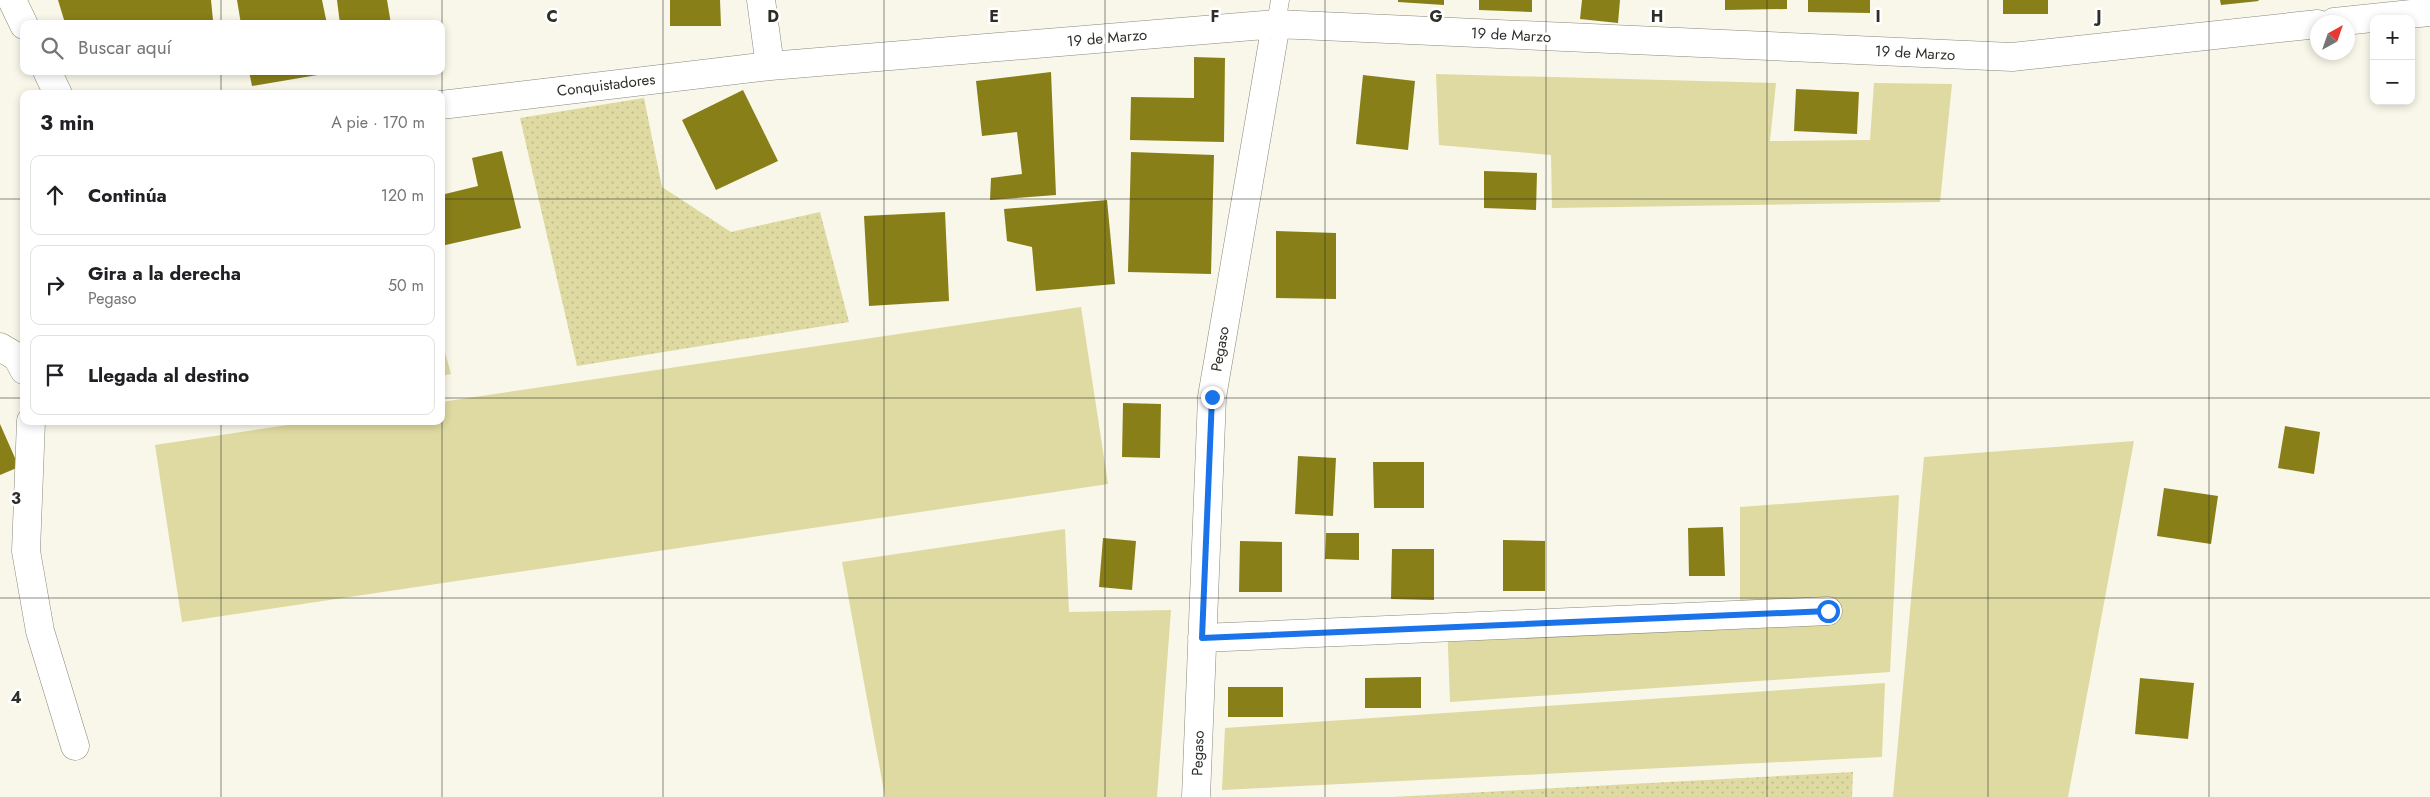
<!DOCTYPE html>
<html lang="es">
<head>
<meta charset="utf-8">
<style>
	:root { --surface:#fff; --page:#f2f2f2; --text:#202124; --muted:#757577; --line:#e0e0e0 }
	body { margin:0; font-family:Jost,sans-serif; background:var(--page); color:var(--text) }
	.controls { position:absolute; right:15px; top:15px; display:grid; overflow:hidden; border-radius:10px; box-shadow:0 2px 8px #0003 }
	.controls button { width:45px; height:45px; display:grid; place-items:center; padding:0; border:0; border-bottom:1px solid var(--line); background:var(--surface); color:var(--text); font:25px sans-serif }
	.compass { position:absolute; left:2310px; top:15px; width:45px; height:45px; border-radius:50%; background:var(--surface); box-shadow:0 2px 8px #0003; rotate:40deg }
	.stop { position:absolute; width:15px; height:15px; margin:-11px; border:4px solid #1a73e8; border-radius:50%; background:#fff }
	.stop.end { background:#1a73e8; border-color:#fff; box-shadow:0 1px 5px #0008 }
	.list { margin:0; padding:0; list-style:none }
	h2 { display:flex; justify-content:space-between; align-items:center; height:65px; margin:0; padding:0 20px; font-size:21px }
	h2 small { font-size:16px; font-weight:400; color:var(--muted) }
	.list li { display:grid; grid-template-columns:32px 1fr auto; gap:15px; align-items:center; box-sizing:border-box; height:80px; margin:0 10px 10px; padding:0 10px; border:1px solid var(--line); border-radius:10px }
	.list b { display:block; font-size:19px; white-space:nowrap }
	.list p { margin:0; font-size:16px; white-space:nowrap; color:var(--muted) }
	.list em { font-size:16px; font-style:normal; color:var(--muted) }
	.icon { flex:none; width:28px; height:28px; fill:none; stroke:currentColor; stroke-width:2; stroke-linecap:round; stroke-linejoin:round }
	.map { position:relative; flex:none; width:2430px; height:797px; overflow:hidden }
	.search { position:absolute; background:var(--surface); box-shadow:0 2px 8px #0003; left:20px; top:20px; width:425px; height:55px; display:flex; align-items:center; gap:12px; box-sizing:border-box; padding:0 18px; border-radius:10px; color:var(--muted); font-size:19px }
	.panel { position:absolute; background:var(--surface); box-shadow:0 2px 8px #0003; left:20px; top:90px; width:425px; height:335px; border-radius:10px }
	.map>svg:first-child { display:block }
	.grass { fill:#dfdaa1 }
	.garden { fill:url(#garden-dots) }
	.building { fill:#887f18 }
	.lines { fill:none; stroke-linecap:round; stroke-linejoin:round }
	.service-casing { stroke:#88887c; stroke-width:19 }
	.minor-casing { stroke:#88887c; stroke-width:29 }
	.service { stroke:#fff; stroke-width:18 }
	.minor { stroke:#fff; stroke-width:28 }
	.route { stroke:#1a73e8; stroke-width:6 }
	.grid { fill:none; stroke:#2e2e29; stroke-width:1; stroke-opacity:0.55 }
	.labels { text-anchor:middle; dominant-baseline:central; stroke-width:5; stroke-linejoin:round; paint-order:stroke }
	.street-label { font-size:15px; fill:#2e2e29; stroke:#fff }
	.grid-label { font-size:16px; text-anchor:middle; font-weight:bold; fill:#2e2e29; stroke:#fff; stroke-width:5; stroke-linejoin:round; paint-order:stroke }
</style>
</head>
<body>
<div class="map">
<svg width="2430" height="797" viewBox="0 0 2430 797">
	<defs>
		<pattern id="garden-dots" width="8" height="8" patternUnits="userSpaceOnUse" patternTransform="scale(1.25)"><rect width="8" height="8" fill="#dfdaa1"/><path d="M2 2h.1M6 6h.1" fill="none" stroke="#c0bb8b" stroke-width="1.8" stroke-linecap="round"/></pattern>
	</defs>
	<rect width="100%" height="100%" fill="#f8f7e9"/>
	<path class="grass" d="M1436,74l340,9 -6,58 100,-1 4,-57 78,1 -12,118 -388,6 -1,-53 -112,-10z
		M1081,307l27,177 -926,138 -27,-177 159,-24h127v-19z
		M441,338l10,36 -10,2z
		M2134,441l-66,356h-175l31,-340z
		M1899,495l-9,177 -440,30 -3,-82 293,-19v-94z
		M1065,529l4,83 102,-2 -14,187h-272l-43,-235z
		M1885,683l-3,74 -660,33 3,-62z"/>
	<path class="garden" d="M644,98l18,89 69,45 89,-20 29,110 -272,44 -57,-248z
		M1853,772l-1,25h-460z"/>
	<path class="building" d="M58,0h153l2,20 -148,3z
		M237,0h85l5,24h-86z
		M337,0h50l4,24h-51z
		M670,0h50l1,26h-51z
		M1398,0h46v5l-46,-3z
		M1479,0h53v12l-53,-2z
		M1582,0h38l-2,23 -38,-4z
		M1725,0h62v9l-62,1z
		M1808,0h62v13l-62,-1z
		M2003,0h45v14h-45z
		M2220,0h38l1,1 -38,4z
		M1194,57l31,1 -1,84 -94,-2 1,-43 63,1z
		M249,71h86v1l-83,14z
		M1051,72l5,123 -66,5 1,-22 31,-4 -5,-42 -35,4 -6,-55z
		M1363,75l52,6 -7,69 -52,-6z
		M1796,89l63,3 -2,42 -63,-3z
		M743,90l35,71 -62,29 -34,-70z
		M502,151l19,77 -80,18v-65l4,13 33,-8 -6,-28z
		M1131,152l83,3 -3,119 -83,-2z
		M1484,171l53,2 -1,37 -52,-2z
		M1107,200l8,84 -79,7 -4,-44 -25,-6 -3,-32z
		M945,212l4,89 -80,5 -5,-90z
		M1276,231l60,2v66l-60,-1z
		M1123,403l38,1 -1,54 -38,-1z
		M0,424l19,43 -19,8z
		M2285,426l35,6 -6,42 -36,-6z
		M1298,456l38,2 -3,58 -38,-2z
		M1373,462h51v46h-50z
		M2164,488l54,8 -7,48 -54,-8z
		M1723,527l2,49h-36l-1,-48z
		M1326,533h33v27l-34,-1z
		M1103,538l33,3 -4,49 -33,-3z
		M1503,540l42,1v50h-42z
		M1240,541l42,1v50h-43z
		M1392,549h42v51l-43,-1z
		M1421,677v31h-56v-30z
		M2140,678l54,5 -6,56 -53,-5z
		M1228,687h55v30h-55z"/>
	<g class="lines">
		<g class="service-casing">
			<path id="service" d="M1276,24l4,-24"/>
		</g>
		<g class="minor-casing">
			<path id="minor" d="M12,0l12,25
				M761,0l9,66 506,-42 736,33 306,-33
				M2334,22l96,-10
				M47,71l11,23
				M441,105l329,-39
				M0,347l17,10 7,13
				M31,421l-5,130 14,80 35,115
				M1202,638l626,-27
				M1196,797l16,-400 64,-373"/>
		</g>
		<use href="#service" class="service"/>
		<use href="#minor" class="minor"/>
	</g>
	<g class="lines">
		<path class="route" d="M1212,397l-10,241 626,-27"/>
	</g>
	<path class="grid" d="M221,0v24M442,0v797M663,0v797M884,0v797M1105,0v797M1325,0v797M1546,0v797M1767,0v797M1988,0v797M2209,0v797M221,71v23M0,199h24M441,199h1989M0,398h24M441,398h1989M221,421v376M0,598h2430"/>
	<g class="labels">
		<g class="street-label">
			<text transform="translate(1511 35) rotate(3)">19 de Marzo</text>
			<text transform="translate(1107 38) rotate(-5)">19 de Marzo</text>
			<text transform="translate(1915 53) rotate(3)">19 de Marzo</text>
			<text transform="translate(606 85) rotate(-7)">Conquistadores</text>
			<text transform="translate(1220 349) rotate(-80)">Pegaso</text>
			<text transform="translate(1198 753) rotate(-88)">Pegaso</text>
		</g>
	</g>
	<g class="grid-label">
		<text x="552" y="22">C</text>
		<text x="773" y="22">D</text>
		<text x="994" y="22">E</text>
		<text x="1215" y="22">F</text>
		<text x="1436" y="22">G</text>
		<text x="1657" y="22">H</text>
		<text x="1878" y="22">I</text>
		<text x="2099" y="22">J</text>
		<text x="16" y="504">3</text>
		<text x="16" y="703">4</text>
	</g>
</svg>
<div class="controls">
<button>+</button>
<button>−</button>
</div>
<svg class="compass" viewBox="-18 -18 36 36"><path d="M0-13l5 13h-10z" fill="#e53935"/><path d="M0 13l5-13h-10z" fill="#757577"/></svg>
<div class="stop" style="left:1828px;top:611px"></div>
<div class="stop end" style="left:1212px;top:397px"></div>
<div class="search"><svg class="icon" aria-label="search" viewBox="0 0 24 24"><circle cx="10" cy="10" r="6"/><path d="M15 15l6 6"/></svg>Buscar aquí</div>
<section class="panel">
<h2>3 min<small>A pie · 170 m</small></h2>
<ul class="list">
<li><svg class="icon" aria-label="ahead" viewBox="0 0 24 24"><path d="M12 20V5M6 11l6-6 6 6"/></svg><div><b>Continúa</b></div><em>120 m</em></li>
<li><svg class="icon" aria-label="right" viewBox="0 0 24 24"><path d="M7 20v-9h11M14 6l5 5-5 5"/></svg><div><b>Gira a la derecha</b><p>Pegaso</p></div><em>50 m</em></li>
<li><svg class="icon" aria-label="arrive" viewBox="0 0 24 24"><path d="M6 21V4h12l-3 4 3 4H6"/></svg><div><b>Llegada al destino</b></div></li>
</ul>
</section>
</div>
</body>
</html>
